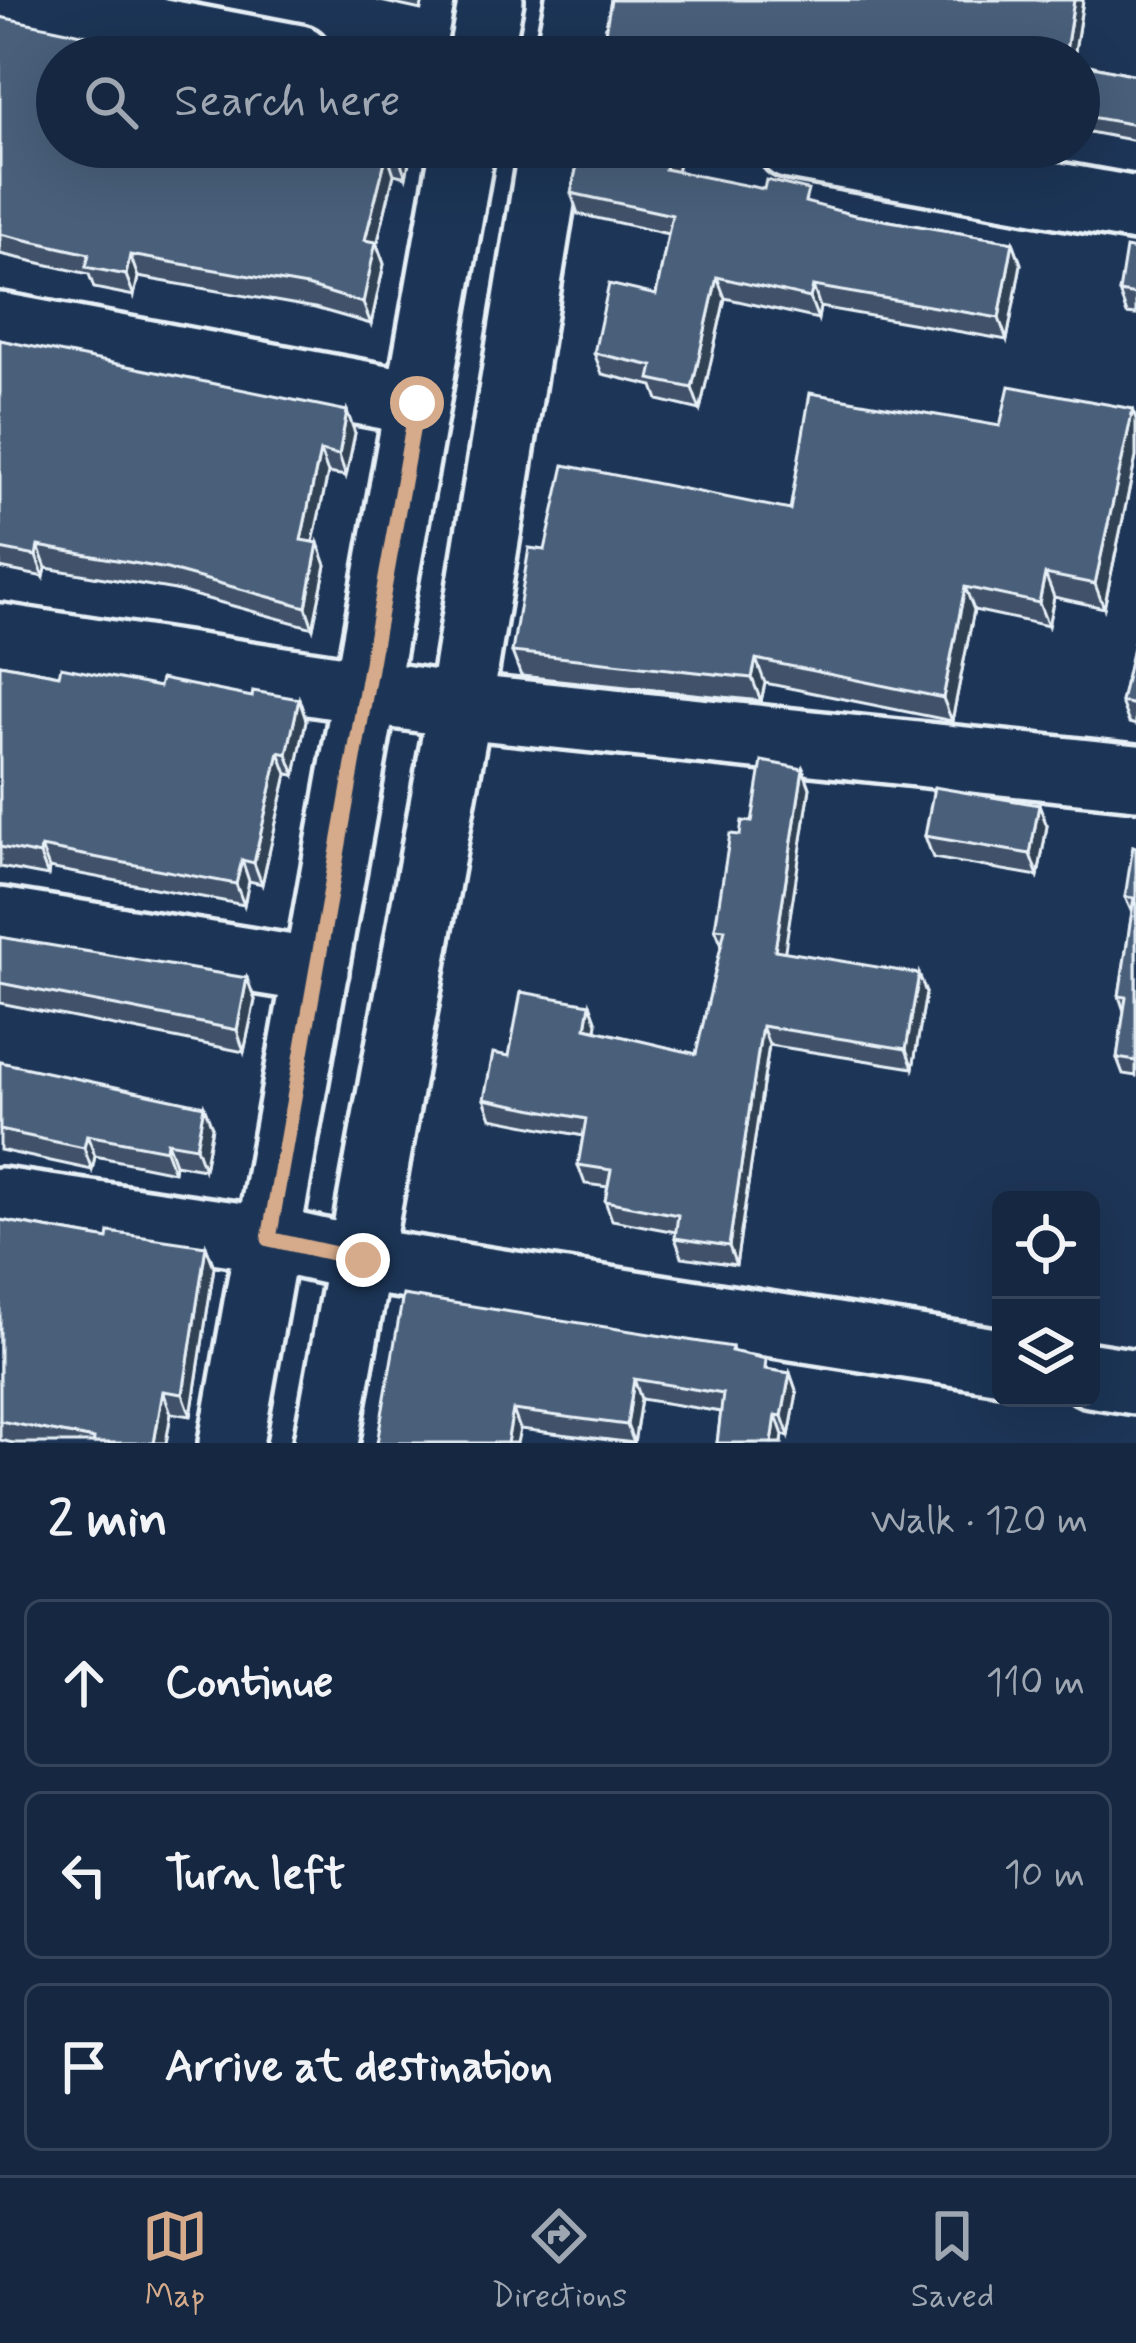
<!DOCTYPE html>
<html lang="en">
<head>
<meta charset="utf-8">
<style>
	:root { --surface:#162841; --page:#23344c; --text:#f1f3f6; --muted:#9ea6b1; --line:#35445a; --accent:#d6ab8b }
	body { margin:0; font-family:Mynerve,sans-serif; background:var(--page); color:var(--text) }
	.controls { position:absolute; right:36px; bottom:36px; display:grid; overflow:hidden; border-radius:18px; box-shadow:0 12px 48px #0002 }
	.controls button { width:108px; height:108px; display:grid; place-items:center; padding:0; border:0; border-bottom:3px solid var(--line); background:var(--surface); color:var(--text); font:60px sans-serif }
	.stop { position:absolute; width:36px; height:36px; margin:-27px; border:9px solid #d6ab8b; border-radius:50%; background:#fff }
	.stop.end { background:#d6ab8b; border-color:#fff; box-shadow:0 3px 12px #0008 }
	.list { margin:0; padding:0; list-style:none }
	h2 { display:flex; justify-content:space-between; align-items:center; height:156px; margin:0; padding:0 48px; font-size:51px }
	h2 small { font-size:39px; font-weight:400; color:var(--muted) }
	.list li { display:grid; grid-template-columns:78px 1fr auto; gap:36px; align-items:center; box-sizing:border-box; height:168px; margin:0 24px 24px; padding:0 24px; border:3px solid var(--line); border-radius:18px }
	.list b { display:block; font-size:45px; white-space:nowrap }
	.list em { font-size:39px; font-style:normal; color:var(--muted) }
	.icon { flex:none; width:66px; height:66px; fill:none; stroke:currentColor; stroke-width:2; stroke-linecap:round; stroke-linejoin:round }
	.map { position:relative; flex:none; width:1136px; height:1443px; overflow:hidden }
	.search { position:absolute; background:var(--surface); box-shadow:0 12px 48px #0002; left:36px; right:36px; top:36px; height:132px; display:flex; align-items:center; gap:30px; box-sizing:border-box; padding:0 42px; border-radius:66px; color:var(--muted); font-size:45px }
	.sheet { height:732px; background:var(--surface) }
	nav { display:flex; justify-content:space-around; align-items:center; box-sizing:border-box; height:168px; border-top:3px solid var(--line); background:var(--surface); font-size:33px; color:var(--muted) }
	nav a { display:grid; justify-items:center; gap:6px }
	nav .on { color:var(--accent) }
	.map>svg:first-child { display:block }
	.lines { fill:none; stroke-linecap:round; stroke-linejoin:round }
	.street-casing { stroke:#e8f1f8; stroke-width:72 }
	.street { stroke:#1d3557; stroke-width:63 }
	.wall { fill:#3f5169; stroke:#e8f1f8; stroke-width:3 }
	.shaded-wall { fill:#334255; stroke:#e8f1f8; stroke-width:3 }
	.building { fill:#495e7a; stroke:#e8f1f8; stroke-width:3 }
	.route { stroke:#d6ab8b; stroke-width:15 }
</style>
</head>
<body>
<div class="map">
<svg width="1136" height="1443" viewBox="0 0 1136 1443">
	<rect width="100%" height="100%" fill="#1d3557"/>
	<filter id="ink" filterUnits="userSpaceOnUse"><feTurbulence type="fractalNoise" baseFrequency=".00833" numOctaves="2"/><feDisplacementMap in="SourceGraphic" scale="24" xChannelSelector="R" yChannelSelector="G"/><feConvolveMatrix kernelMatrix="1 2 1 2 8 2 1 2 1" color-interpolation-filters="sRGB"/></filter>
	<g filter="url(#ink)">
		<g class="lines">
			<g class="street-casing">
				<path id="street" d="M0,0l299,57
					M480,57l11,-57
					M567,57l11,-57
					M790,147l346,62
					M0,325l417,78
					M0,636l460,70 676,71
					M0,920l316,51
					M0,1200l269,39 94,21 638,101
					M1091,1375l45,7
					M231,1443l232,-1296
					M326,1443l134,-737 91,-559"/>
			</g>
			<use href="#street" class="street"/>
		</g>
		<path class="wall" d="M376,0h47l-2,10z
			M611,0h472l-9,57h-447l-16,-3 -7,-16z
			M0,17l412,130 -6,30 -12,-3 -17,71 7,19 -13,60 -56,-16 -177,-31 -4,19 -40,-8 -5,-14 -89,-20z
			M1079,63l57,12v66l-57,-11z
			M581,147h94l5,12 -3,12 177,44 159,27 8,22 -14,76 -187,-33 -2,12 -93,-21 -25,112 -42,-10 -5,-14 -51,-12 -8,-21 62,-58 12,-61 -90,-20 -7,-21z
			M1136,250v65l-9,-1 -8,-22z
			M0,340l355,93 -9,43 -18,-3 -15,69 13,23 -13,63 -138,-38 -129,-22 -2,9 -44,-9z
			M1133,409l3,10v38l-32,151 -50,-11 -6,29 -74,-16 -22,111 -187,-38 -4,18 -240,-25 -9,-24 33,-102 245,-40 210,-84z
			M1136,644v81l-7,-2 -8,-21z
			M0,664l59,11 100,12 93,10 47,2 7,21 -11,55 -8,-1 -25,110 -13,-3 -5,24 -195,-37 -1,8 -48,-9z
			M803,769l7,19 -26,164 142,41 -13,75 -144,-23 -33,220 -54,-8 -7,-19 1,-6 -64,-12 -7,-19 3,-14 -23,-3 -7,-19 5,-29 -92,-18 -7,-19 25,-43 81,-52 7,19 -1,8 100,23 26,-109 -7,-17 25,-93z
			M1047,826l-9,50 -105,-18 -8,-22z
			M1136,847v229l-13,-2 -6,-16 7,-47 -5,-15 13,-83 -7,-16z
			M0,937l255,63 -11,52 -244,-49z
			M0,1062l212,65 -8,42 -29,-5 -1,8 -79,-16 -3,14 -92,-20z
			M0,1220l108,19 98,7 8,21 -23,149 -20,-3 -5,30h-153l-13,-3z
			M732,1347l1,5 37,18 20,3 7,20 -8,43 -6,-1 -1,8h-65l4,-31 -80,-13 -7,44 -114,-14 -143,14z"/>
		<path class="shaded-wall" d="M1074,0h9l-9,57h-9z
			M400,147h12l-6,30 -8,-22z
			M670,147h5l5,12 -7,32 -8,-22z
			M387,153l7,21 -17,71 7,19 -13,60 -8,-21 2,-63z
			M1013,242l8,22 -14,76 -8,-22z
			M130,255l8,22 -4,19 -8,-21z
			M717,277l8,21 -25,112 -8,-22z
			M813,286l7,21 -2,12 -8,-21z
			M1133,409l3,10v38l-32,151 -9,-24z
			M347,411l8,22 -9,43 -7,-21z
			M320,451l8,22 -19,88 -8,-21z
			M318,543l8,22 -13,63 -7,-21z
			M38,546l8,22 -2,9 -8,-21z
			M1045,574l9,23 -6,29 -9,-23z
			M965,587l9,23 -22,111 -9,-23z
			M756,659l9,24 -4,18 -9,-23z
			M299,699l7,21 -11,55 -8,-21z
			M279,752l8,22 -25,110 -8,-21z
			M803,769l7,19 -28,181 -7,-19z
			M1039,805l8,21 -9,50 -8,-22z
			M41,847l8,21 -1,8 -8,-21z
			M242,860l7,21 -5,24 -8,-21z
			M919,974l7,19 -13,75 -7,-19z
			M247,978l8,22 -11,52 -7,-22z
			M590,1004l7,19 -4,24 -7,-19z
			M762,1026l7,19 -33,220 -7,-19z
			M204,1106l8,21 -8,42 -8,-22z
			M87,1135l8,21 -3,14 -8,-22z
			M167,1142l8,22 -1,8 -8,-22z
			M206,1246l8,21 -23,149 -8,-22z
			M790,1373l7,20 -8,43 -7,-20z
			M634,1379l7,20 -7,44 -7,-18z
			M163,1391l8,22 -5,30h-12z
			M513,1410l7,19 -3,14h-10z
			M776,1415l7,20 -1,8h-10z"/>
		<path class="building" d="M611,0h463l-9,57h-214l-45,-8 -2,8h-85l-115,-19z
			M0,17l192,40h-135v90h343l-2,8 -11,-2 -22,87 11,2 -13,61 -56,-17 -177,-31 -4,20 -40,-8 3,-13 -89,-20z
			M1079,63l57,12v50l-57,-10z
			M581,147h89l-5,22 99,20 2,-9 42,10 -3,12 49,13 159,27 -14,76 -186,-32 -3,12 -93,-21 -25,111 -42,-9 3,-13 -59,-13 15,-69 47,11 16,-80 -101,-22z
			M1126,248l10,2v45l-17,-3z
			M0,340l347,71 -8,44 -19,-4 -19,89 17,3 -12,64 -139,-38 -129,-23 -2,10 -36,-7z
			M1009,386l124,23 -38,175 -50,-10 -6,29 -74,-16 -22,111 -187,-39 -4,19 -240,-26 17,-104 16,2 19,-85 226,45 20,-117 190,33z
			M1134,643l2,1v61l-15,-3z
			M0,664l59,11 2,-8 98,20 2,-8 91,18 1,-6 46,8 -12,55 -8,-2 -25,111 -12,-3 -6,24 -195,-37 -1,8 -40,-8z
			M762,761l41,8 -28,181 144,24 -13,75 -144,-23 -33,220 -54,-8 3,-23 -73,-14 6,-31 -33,-5 8,-46 -102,-20 9,-46 16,3 12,-64 69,12 -4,24 110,26 29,-125 -10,-1 15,-94 10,1 2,-14 10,1z
			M934,787l105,18 -9,49 -105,-18z
			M1133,846l3,1v214l-19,-3 9,-61 -7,-1 15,-98 -9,-1z
			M0,937l247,41 -10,52 -237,-47z
			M0,1062l204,44 -8,41 -29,-5 -1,8 -79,-15 -3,13 -84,-18z
			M0,1220l108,19 1,-7 97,14 -23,148 -20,-3 -9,52h-61l1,-4 -94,-18z
			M403,1295l329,52 -1,4 35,8 -1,10 25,4 -8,43 -6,-1 -4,28h-55l6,-49 -89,-15 -7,46 -114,-15 -6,33h-130z"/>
	</g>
	<g class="lines" filter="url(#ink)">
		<path class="route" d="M363,1260l-94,-21 148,-836"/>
	</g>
</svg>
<div class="controls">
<button><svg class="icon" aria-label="locate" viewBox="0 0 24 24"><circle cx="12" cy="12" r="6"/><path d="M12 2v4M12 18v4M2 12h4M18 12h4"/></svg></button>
<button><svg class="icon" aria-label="layers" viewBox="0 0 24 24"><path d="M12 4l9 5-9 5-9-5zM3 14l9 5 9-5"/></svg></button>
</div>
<div class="stop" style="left:417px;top:403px"></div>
<div class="stop end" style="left:363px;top:1260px"></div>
<div class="search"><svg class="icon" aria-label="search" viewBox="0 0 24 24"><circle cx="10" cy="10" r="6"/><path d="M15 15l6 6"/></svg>Search here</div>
</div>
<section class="sheet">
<h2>2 min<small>Walk · 120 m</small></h2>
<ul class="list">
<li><svg class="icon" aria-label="ahead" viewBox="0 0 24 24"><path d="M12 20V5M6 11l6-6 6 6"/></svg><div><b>Continue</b></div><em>110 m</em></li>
<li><svg class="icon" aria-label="left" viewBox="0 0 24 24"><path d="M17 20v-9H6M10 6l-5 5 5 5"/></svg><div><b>Turn left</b></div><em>10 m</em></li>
<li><svg class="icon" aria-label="arrive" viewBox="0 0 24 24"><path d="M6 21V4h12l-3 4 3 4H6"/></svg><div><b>Arrive at destination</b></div></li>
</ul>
</section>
<nav>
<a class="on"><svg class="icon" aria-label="map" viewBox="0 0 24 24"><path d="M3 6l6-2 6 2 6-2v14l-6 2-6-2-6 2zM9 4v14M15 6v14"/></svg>Map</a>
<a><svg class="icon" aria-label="directions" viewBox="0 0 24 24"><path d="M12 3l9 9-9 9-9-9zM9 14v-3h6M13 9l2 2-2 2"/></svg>Directions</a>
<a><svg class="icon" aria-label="saved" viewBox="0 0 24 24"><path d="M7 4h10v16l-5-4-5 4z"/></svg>Saved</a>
</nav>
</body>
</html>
